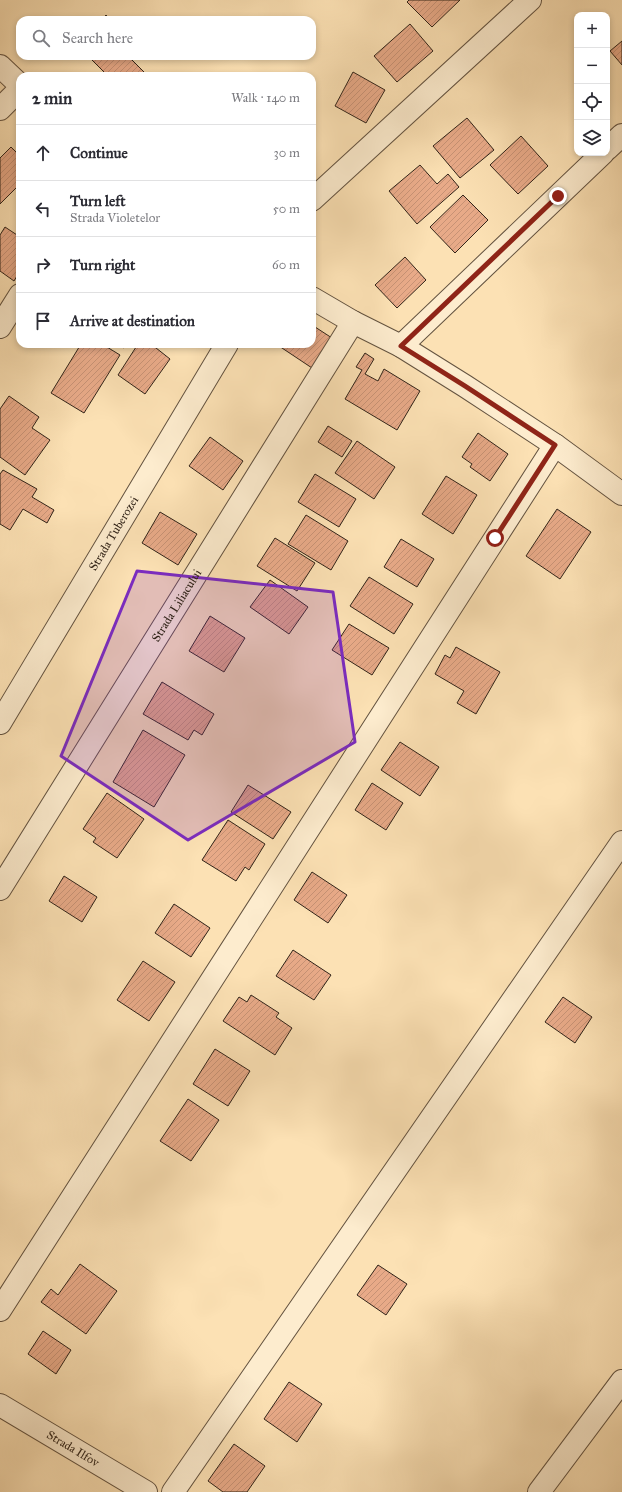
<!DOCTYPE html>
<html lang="en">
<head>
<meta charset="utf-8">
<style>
	:root { --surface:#fff; --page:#f2f2f3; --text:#2b2b33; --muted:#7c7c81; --line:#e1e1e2 }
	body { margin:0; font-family:"IM FELL Great Primer",serif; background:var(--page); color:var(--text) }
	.controls { position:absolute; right:12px; top:12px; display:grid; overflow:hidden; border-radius:8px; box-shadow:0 2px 6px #0003 }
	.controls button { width:36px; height:36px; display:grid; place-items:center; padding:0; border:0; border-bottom:1px solid var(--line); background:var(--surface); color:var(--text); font:20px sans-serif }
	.stop { position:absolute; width:12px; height:12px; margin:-9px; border:3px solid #8f2418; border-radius:50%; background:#fff }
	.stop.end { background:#8f2418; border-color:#fff; box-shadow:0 1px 4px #0008 }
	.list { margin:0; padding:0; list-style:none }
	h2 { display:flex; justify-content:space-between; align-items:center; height:52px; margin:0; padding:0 16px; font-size:17px }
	h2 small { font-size:13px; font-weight:400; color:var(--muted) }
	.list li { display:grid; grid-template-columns:26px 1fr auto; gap:12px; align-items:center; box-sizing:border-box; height:56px; padding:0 16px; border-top:1px solid var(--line) }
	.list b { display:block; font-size:15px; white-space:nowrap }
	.list p { margin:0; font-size:13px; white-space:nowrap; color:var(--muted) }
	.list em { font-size:13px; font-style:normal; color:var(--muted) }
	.icon { flex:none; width:22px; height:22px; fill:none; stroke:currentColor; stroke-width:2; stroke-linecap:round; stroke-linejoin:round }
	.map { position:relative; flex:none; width:622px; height:1492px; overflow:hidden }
	.search { position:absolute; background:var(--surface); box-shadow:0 2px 6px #0003; left:16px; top:16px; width:300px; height:44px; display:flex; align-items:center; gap:10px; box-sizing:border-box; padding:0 14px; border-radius:12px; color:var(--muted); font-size:15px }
	.panel { position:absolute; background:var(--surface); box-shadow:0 2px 6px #0003; left:16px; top:72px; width:300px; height:276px; border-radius:12px }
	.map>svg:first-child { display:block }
	.building { fill:url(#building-hatch); stroke:#312419 }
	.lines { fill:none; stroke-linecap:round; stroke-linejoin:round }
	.minor-casing { stroke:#645340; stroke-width:24 }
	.minor { stroke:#fdecce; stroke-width:22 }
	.route { stroke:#8f2418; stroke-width:5 }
	.marked { fill:#7b2cbf; fill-opacity:0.2; stroke:#7b2cbf; stroke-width:3; stroke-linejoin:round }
	.labels { text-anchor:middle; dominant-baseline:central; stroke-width:3; stroke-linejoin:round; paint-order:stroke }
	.street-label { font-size:12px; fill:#312419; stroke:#fdecce }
</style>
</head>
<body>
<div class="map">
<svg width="622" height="1492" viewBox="0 0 622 1492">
	<defs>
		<pattern id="building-hatch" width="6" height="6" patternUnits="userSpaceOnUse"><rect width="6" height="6" fill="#e8aa88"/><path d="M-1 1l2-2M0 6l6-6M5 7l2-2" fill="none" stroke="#c79275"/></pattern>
	</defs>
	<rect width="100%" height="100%" fill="#fce1b4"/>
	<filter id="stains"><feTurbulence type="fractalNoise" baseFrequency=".005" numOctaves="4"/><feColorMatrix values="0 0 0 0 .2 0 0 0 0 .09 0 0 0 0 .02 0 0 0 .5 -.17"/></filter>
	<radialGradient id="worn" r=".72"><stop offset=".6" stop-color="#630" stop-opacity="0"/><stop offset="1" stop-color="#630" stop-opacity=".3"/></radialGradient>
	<path class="building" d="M409,0h51l-28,27 -25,-25z
		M106,15l5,5h-10z
		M410,24l23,27 -36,31 -23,-26z
		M622,41v24l-12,-14z
		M88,56h40l17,17 -4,3h-33z
		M353,72l32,18 -19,33 -31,-17z
		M467,118l27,32 -34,28 -27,-32z
		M521,136l27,30 -30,28 -28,-29z
		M11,147l9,9v28l-20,20v-46z
		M420,165l17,19 11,-10 11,13 -42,37 -28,-33z
		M463,195l25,25 -33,33 -25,-26z
		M5,227l15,10v34l-6,10 -14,-10v-36z
		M405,257l21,23 -29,28 -22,-23z
		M312,325l20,13 -20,30 -36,-24h36z
		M81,344h21l18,11 -36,58 -33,-20z
		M118,344h9l-3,4z
		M138,344h13l19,15 -25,35 -27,-19z
		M365,353l9,6 -9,15 13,7 6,-12 36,22 -23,39 -52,-31 17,-29 -6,-3z
		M9,396l30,21 -7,11 18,12 -25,35 -25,-18v-48z
		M328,426l24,15 -10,16 -24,-15z
		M478,433l30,21 -18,27 -20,-14 2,-3 -10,-7z
		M210,437l33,24 -20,29 -34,-24z
		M357,441l38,26 -21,32 -39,-26z
		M3,470l34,19 -5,8 22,13 -7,13 -24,-14 -13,21 -10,-6v-50z
		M315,474l41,25 -17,28 -41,-25z
		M446,476l31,19 -24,39 -31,-20z
		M557,509l34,23 -31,47 -34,-23z
		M160,512l37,22 -19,31 -36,-22z
		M306,515l42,26 -17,29 -43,-26z
		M275,538l40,25 -18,28 -40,-25z
		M401,539l33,20 -17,28 -33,-20z
		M369,577l44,27 -19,30 -44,-28z
		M270,580l38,27 -19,27 -39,-27z
		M210,616l35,22 -21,34 -35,-21z
		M349,624l40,24 -17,27 -40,-25z
		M456,647l44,25 -24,42 -19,-11 7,-12 -29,-17 10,-19 5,3z
		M162,682l52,32 -12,21 -8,-5 -6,10 -45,-26z
		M143,730l42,25 -31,52 -41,-25z
		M400,742l39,25 -19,29 -39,-26z
		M372,783l31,20 -17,27 -31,-20z
		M248,785l43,27 -18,27 -42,-27z
		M107,793l37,26 -27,39 -24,-16 3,-4 -13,-9z
		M228,820l37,24 -16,26 -4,-3 -9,14 -34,-21z
		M312,872l35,23 -19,28 -34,-23z
		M64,876l33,21 -15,25 -33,-21z
		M174,904l36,24 -19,29 -36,-24z
		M293,950l38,25 -17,25 -38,-24z
		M143,961l32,21 -26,39 -32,-21z
		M251,995l28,18 -3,4 16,11 -17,27 -52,-34 16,-24 8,5z
		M563,997l29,20 -17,26 -30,-21z
		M215,1049l35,22 -22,35 -35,-22z
		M188,1099l31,21 -28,41 -31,-20z
		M80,1264l37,27 -31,43 -45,-32 10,-13 7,6z
		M378,1265l29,19 -21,31 -29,-20z
		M43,1331l28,19 -15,24 -28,-20z
		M289,1382l33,22 -25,38 -33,-23z
		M234,1444l31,22 -18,26h-24l-15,-11z"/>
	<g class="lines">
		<g class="minor-casing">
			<g id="minor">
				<path d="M0,66l20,19"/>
				<path d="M0,109l20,-20"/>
				<path d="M607,149l15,-14"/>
				<path d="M312,200l218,-200"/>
				<path d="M312,298l41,24 48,24 64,40 90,59 67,49"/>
				<path d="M0,327l20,-32"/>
				<path d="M401,346l202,-193"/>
				<path id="s1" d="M0,723l227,-379"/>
				<path id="s2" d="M0,889l353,-567"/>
				<path d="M0,1310l555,-865"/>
				<path id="s3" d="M0,1405l146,87"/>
				<path d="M173,1492l449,-650"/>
				<path d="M539,1492l83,-111"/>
			</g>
		</g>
		<use href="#minor" class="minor"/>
	</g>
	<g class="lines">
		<path class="route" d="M495,538l60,-93 -90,-59 -64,-40 157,-150"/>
	</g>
	<path class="marked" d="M137,571l196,21 22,150 -167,98 -127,-84z"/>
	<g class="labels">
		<g class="street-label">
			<text stroke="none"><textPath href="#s1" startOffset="221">Strada Tuberozei</textPath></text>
			<text stroke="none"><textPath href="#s2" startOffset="334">Strada Liliacului</textPath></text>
			<text stroke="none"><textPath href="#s3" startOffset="85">Strada Ilfov</textPath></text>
		</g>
	</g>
	<rect width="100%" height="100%" filter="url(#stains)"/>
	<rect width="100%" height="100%" fill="url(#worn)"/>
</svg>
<div class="controls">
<button>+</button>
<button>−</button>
<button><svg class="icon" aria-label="locate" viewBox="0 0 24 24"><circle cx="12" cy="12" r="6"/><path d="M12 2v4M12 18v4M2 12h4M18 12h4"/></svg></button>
<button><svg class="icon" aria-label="layers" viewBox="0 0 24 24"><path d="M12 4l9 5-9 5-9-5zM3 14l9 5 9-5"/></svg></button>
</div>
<div class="stop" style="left:495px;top:538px"></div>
<div class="stop end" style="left:558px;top:196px"></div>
<div class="search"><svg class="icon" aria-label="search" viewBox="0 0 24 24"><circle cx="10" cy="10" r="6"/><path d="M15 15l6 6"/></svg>Search here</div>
<section class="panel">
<h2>2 min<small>Walk · 140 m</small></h2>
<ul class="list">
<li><svg class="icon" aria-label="ahead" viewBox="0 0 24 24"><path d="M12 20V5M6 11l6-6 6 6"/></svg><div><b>Continue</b></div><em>30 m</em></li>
<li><svg class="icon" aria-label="left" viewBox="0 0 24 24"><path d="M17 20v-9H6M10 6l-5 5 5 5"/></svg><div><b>Turn left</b><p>Strada Violetelor</p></div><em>50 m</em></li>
<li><svg class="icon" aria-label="right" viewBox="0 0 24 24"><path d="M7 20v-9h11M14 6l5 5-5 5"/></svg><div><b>Turn right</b></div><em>60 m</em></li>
<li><svg class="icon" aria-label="arrive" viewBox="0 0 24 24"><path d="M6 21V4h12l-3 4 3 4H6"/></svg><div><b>Arrive at destination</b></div></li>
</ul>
</section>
</div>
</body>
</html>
